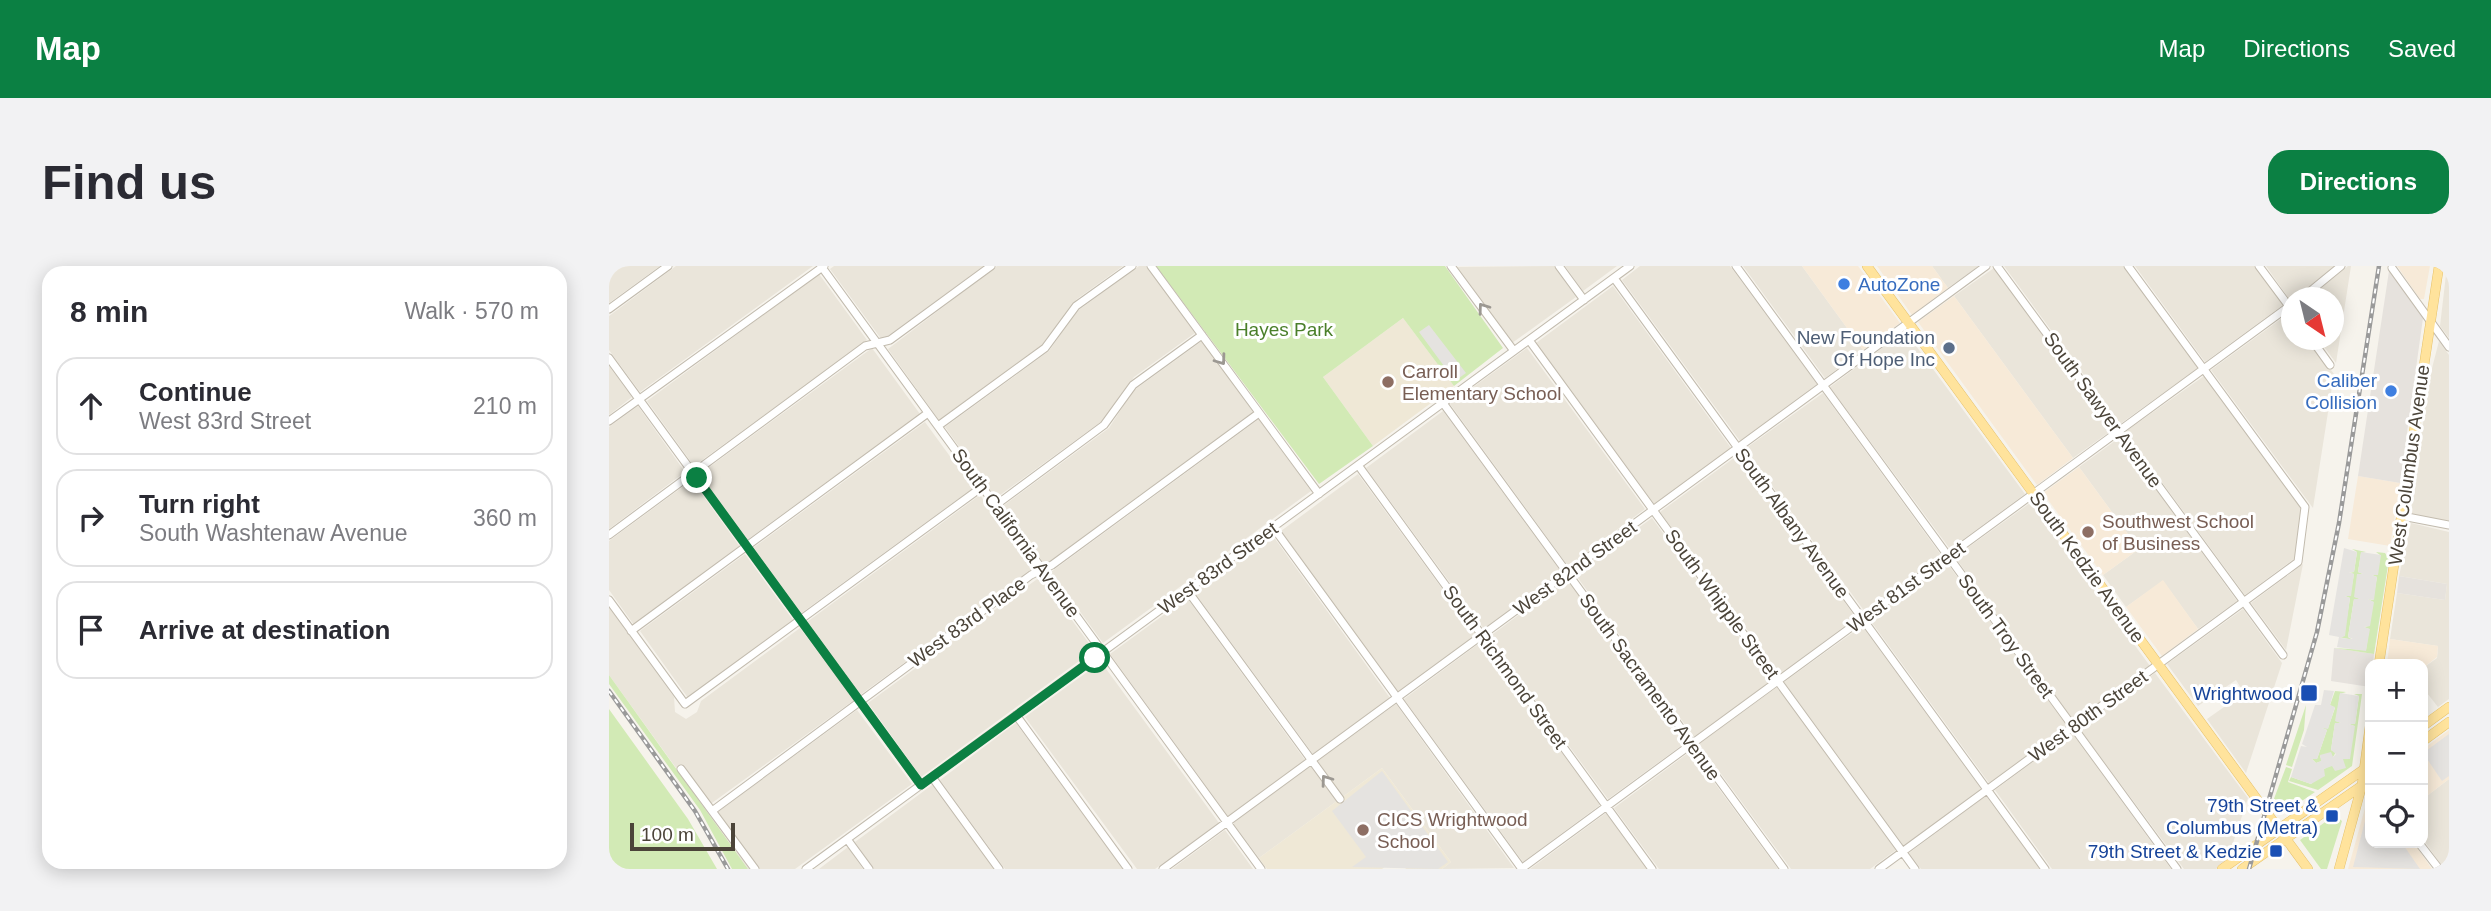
<!DOCTYPE html>
<html lang="en">
<head>
<meta charset="utf-8">
<style>
	:root { --surface:#fff; --page:#f2f2f3; --text:#2b2b33; --muted:#7c7c81; --line:#e1e1e2; --accent:#0b8043 }
	body { margin:0; font-family:Helvetica,sans-serif; background:var(--page); color:var(--text) }
	.controls { position:absolute; right:21px; bottom:21px; display:grid; overflow:hidden; border-radius:14px; box-shadow:0 4px 18px #0003 }
	.controls button { width:63px; height:63px; display:grid; place-items:center; padding:0; border:0; border-bottom:2px solid var(--line); background:var(--surface); color:var(--text); font:35px sans-serif }
	.compass { position:absolute; left:1672px; top:21px; width:63px; height:63px; border-radius:50%; background:var(--surface); box-shadow:0 4px 18px #0003; rotate:145deg }
	.scale { position:absolute; left:21px; bottom:18px; width:105px; box-sizing:border-box; padding-left:7px; border:4px solid #4b4439; border-top:0; font-size:19px; line-height:24px; white-space:nowrap; color:#4b4439; -webkit-text-stroke:5px #fff; paint-order:stroke }
	.stop { position:absolute; width:21px; height:21px; margin:-16px; border:5px solid #0b8043; border-radius:50%; background:#fff }
	.stop.end { background:#0b8043; border-color:#fff; box-shadow:0 2px 7px #0008 }
	.list { margin:0; padding:0; list-style:none }
	h2 { display:flex; justify-content:space-between; align-items:center; height:91px; margin:0; padding:0 28px; font-size:30px }
	h2 small { font-size:23px; font-weight:400; color:var(--muted) }
	.list li { display:grid; grid-template-columns:46px 1fr auto; gap:21px; align-items:center; box-sizing:border-box; height:98px; margin:0 14px 14px; padding:0 14px; border:2px solid var(--line); border-radius:21px }
	.list b { display:block; font-size:26px; white-space:nowrap }
	.list p { margin:0; font-size:23px; white-space:nowrap; color:var(--muted) }
	.list em { font-size:23px; font-style:normal; color:var(--muted) }
	.icon { flex:none; width:38px; height:38px; fill:none; stroke:currentColor; stroke-width:2; stroke-linecap:round; stroke-linejoin:round }
	.map { position:relative; flex:none; width:1840px; height:603px; overflow:hidden; border-radius:21px }
	header { display:flex; align-items:center; gap:42px; box-sizing:border-box; height:98px; padding:0 35px; background:var(--accent); color:#fff }
	header strong { font-size:33px }
	nav { display:flex; gap:38px; margin-inline-start:auto; font-size:24px }
	.intro { display:flex; align-items:center; justify-content:space-between; box-sizing:border-box; height:168px; padding:0 42px }
	h1 { margin:0; font-size:49px }
	.button { padding:18px 32px; border-radius:21px; background:var(--accent); color:#fff; font-size:24px; font-weight:700 }
	main { display:flex; gap:42px; padding:0 42px }
	aside { flex:1; background:var(--surface); border-radius:21px; box-shadow:0 4px 18px #0003 }
	.map>svg:first-child { display:block }
	.residential { fill:#eae5da }
	.commercial { fill:#f7ead8 }
	.industrial { fill:#e6e2dd }
	.education { fill:#efe8d6 }
	.green { fill:#d2eab5 }
	.parking { fill:#e5e3e0 }
	.lines { fill:none; stroke-linecap:round; stroke-linejoin:round }
	.minor-casing { stroke:#c2bbae; stroke-width:9 }
	.major-casing { stroke:#e6c16a; stroke-width:10 }
	.minor { stroke:#fff; stroke-width:7 }
	.major { stroke:#ffe39c; stroke-width:9 }
	.rail-casing { stroke:#9a9a9a; stroke-width:4.5 }
	.rail { stroke:#fff; stroke-width:2; stroke-dasharray:5; stroke-linecap:butt }
	.oneway { stroke:#9c9892 }
	.route { stroke:#0b8043; stroke-width:9 }
	.shop-dot { fill:#3f7fe0; stroke:#fff; stroke-width:2.5 }
	.service-dot { fill:#5c6f8a; stroke:#fff; stroke-width:2.5 }
	.education-dot { fill:#8d6e63; stroke:#fff; stroke-width:2.5 }
	.transit-dot { fill:#1a4fb4; stroke:#fff; stroke-width:2.5 }
	.labels { text-anchor:middle; dominant-baseline:central; stroke-width:6; stroke-linejoin:round; paint-order:stroke }
	.shop-label { font-size:19px; fill:#366cbe; stroke:#fff; text-anchor:start }
	.park-label { font-size:19px; fill:#4a7f2a; stroke:#fff }
	.service-label { font-size:19px; fill:#4e5e75; stroke:#fff; text-anchor:end }
	.education-label { font-size:19px; fill:#785e54; stroke:#fff; text-anchor:start }
	.street-label { font-size:19px; fill:#4b4439; stroke:#fff }
	.transit-label { font-size:19px; fill:#164399; stroke:#fff; text-anchor:end }
</style>
</head>
<body>
<header>
<strong>Map</strong>
<nav><a>Map</a><a>Directions</a><a>Saved</a></nav>
</header>
<div class="intro"><h1>Find us</h1><a class="button">Directions</a></div>
<main>
<aside>
<h2>8 min<small>Walk · 570 m</small></h2>
<ul class="list">
<li><svg class="icon" aria-label="ahead" viewBox="0 0 24 24"><path d="M12 20V5M6 11l6-6 6 6"/></svg><div><b>Continue</b><p>West 83rd Street</p></div><em>210 m</em></li>
<li><svg class="icon" aria-label="right" viewBox="0 0 24 24"><path d="M7 20v-9h11M14 6l5 5-5 5"/></svg><div><b>Turn right</b><p>South Washtenaw Avenue</p></div><em>360 m</em></li>
<li><svg class="icon" aria-label="arrive" viewBox="0 0 24 24"><path d="M6 21V4h12l-3 4 3 4H6"/></svg><div><b>Arrive at destination</b></div></li>
</ul>
</aside>
<div class="map">
<svg width="1840" height="603" viewBox="0 0 1840 603">
	<rect width="100%" height="100%" fill="#f6f3ec"/>
	<path class="residential" d="M0,0h51l-51,37z
		M67,0h137l-173,126 -31,-42v-34z
		M225,0h150l-102,74 -52,-71z
		M388,0h126l-46,33 -32,44 -106,77 -51,-71z
		M530,0h7l49,67 -61,44 -32,44 -106,77 -51,-71 104,-76 27,-39z
		M945,0l22,31 -64,46 -56,-76z
		M956,0h52l-34,25z
		M1031,0h90l87,118 -77,57 -118,-161z
		M1134,0h59l61,84 -38,28z
		M1323,0h47l-31,22z
		M1395,0h119l75,102 -78,56z
		M1526,0h119l29,39 -78,57z
		M1657,0h72l-48,34z
		M1739,0h3l-15,97 -17,-23h14v-42l-23,-1z
		M1838,0h2v72l-9,-12z
		M1385,2l118,162 -39,28 -119,-162z
		M210,8l48,66 -173,126 -47,-65z
		M1004,20l118,162 -77,56 -118,-161z
		M1680,47l2,27h17l26,34 -21,134 -102,-138z
		M1296,65l120,163 -75,55 -120,-162z
		M593,75l51,71 -208,153 -42,-59 106,-78 24,-37z
		M1830,75l10,14v166l-37,-7v-16l18,-122z
		M263,82l48,66 -173,126 -47,-66z
		M918,82l118,161 -77,57 -118,-162z
		M0,100l23,31 -23,18z
		M1595,110l99,135 -8,47 -50,37 -120,-163z
		M1214,127l118,162 -76,57 -120,-163z
		M29,140l47,66 -76,57v-102z
		M834,145l118,161 -77,57 -118,-161z
		M650,153l52,72 -208,152 -52,-71z
		M316,156l48,66 -173,126 -47,-66z
		M1510,172l118,163 -39,28 -35,-48 -37,26 -23,-32 36,-26 -60,-82z
		M1129,189l118,163 -76,56 -120,-162z
		M749,208l118,161 -78,57 -117,-161z
		M83,214l48,67 -106,78 -25,-35v-49z
		M371,229l53,74 -173,126 -53,-73z
		M1421,237l120,163 -76,55 -119,-164z
		M1043,252l119,163 -77,56 -119,-163z
		M1802,257l38,9v167l-11,8 -15,-19v-20l14,-10 1,-12 -48,-7 7,-46 48,7 2,-16 -48,-8z
		M664,270l117,162 -77,56 -118,-161z
		M136,288l48,66 -105,78 -48,-67z
		M1338,297l120,163 -78,57 -119,-163z
		M1694,298l-17,86 -35,-47z
		M431,311l54,73 -173,127 -53,-74z
		M958,313l118,164 -77,56 -119,-162z
		M578,332l118,162 -77,56 -118,-162z
		M0,341l65,90 1,15 11,7 11,-7 4,-11 99,-73 54,72 -149,108 -96,-133z
		M1634,343l39,54 -36,110 -39,-54 37,-26 -8,-13 -38,26 -31,-42z
		M1253,360l119,163 -77,57 -120,-164z
		M872,376l119,163 -77,57 -119,-163z
		M492,396l118,161 -64,46h-18l-112,-152z
		M1546,407l93,125 -21,63 -11,8h-32l-105,-141z
		M1168,421l119,163 -26,19h-79l-92,-125z
		M787,438l118,164 -72,1 9,-7 -69,-94 -123,90 -26,-35z
		M248,444l55,74 -117,85h-47l-37,-52z
		M407,457l107,146h-118l-65,-89z
		M1463,467l99,136h-119l-57,-79z
		M1082,485l87,118h-119l-45,-61z
		M1840,513v90h-5l-21,-30v-40z
		M323,519l62,84h-120l-19,-27z
		M1377,530l54,73h-119l-12,-16z
		M997,547l41,56h-117z
		M616,564l28,39h-81z
		M239,581l15,22h-44z"/>
	<path class="commercial" d="M1193,0h56l42,57 -37,27z
		M1268,0h55l16,22 -36,27z
		M1788,0h33l-6,33h-4z
		M1345,30l119,162 -36,27 -119,-163z
		M1470,201l60,82 -36,26 -60,-82z
		M1749,210l42,7 -10,63 -42,-7z
		M1554,314l35,49 -36,27 -36,-49z
		M1781,373l48,7 -1,11 -14,11v-4h-36z
		M1840,464v49l-26,20v-50z
		M1761,524v53h44l18,26h-84z"/>
	<path class="industrial" d="M1780,5l34,47 -23,165 -42,-7z
		M1790,310l48,8 -2,16 -48,-7z
		M1725,382l40,6 -1,10h-3v23l-39,-6z"/>
	<path class="education" d="M794,52l51,68 -81,60 -50,-69z
		M773,502l69,94 -9,7h-36l-9,-11 -15,11h-115l-8,-11z"/>
	<path class="green" d="M547,0h289l58,82 -49,38 -51,-68 -80,59 50,69 -54,38z
		M1743,283l14,3 -5,1 -3,19 5,2h-5l-3,23 5,2h-6l-6,38 5,3 -14,-3 5,-1 6,-38 -5,-2h5l4,-22 -5,-1 5,-1 3,-20z
		M1767,286l9,1 4,6 -15,95 -40,-6 32,2 3,-21 -5,-2 5,-1 4,-24 -5,-3 5,1 4,-23 -5,-2h5l3,-20z
		M0,409l139,194h-16l-32,-59 -91,-126z
		M1726,425l11,1 -6,2 -4,27 5,2h-6l-4,27 5,2 -3,5 -13,-1 2,5 -6,2 -4,-4h5l10,-29 -5,-2h6l7,-20 -5,-3z
		M1745,428h8l-10,72 -34,24 -29,-9 2,-4 20,7 13,-15 20,-11 10,-32 -5,-2h6l4,-28z
		M1697,439l-2,25 -12,37 -6,-2z
		M0,443l79,110 29,50h-108z
		M1677,501l6,2 -4,13 27,10 -31,21 -12,-9z
		M1726,549l7,6 -15,48h-6l-21,-29z"/>
	<path class="parking" d="M820,59l37,48 -11,8 -36,-49z
		M1735,282l13,4 -3,20h-5l5,2 -3,22h-6l5,2 -5,38 -5,2 13,1 -5,-2 6,-38h6l-6,-2 3,-23h6l-5,-2 3,-20 20,3 -3,20h-6l5,2 -3,23 -6,-1 6,3 -4,24 -6,1 6,2 -4,22 -29,-4 2,-10 -10,-2z
		M1715,424l10,1 -4,14 5,2 -7,22 -6,-1 5,2 -10,29h-5l4,4 5,-2 -1,-6 11,-3 2,5 3,-3 -5,-4 4,-27h6l-6,-2 5,-28 19,3 -4,28h-6l6,2 -5,33h-7l3,9 -11,3 -3,-5 -8,3 1,7 -14,8 -20,-7 10,-31 6,1 -5,-3 13,-39h6z
		M1840,468v42l-7,5 -19,-28z
		M773,505l66,91 -10,7 -86,-2 14,-10 -34,-46z
		M1761,536v41h32l18,26 -67,-2z"/>
	<g class="lines">
		<g class="minor-casing">
			<path id="minor" d="M212,0l440,603
				M542,0l168,228
				M842,0l63,85
				M950,0l25,34
				M1127,0l441,603
				M1388,0l286,389
				M1650,0l32,43
				M1783,2l57,79
				M1005,12l431,591
				M1693,32l39,-32
				M0,43l59,-43
				M920,74l386,529
				M1703,74l18,25
				M0,92l312,427
				M834,137l341,466
				M0,155l215,-155
				M329,160l107,-78 31,-42 56,-40
				M749,199l294,404
				M387,239l108,-80 29,-40 69,-50
				M1793,250l47,9
				M664,261l249,342
				M0,269l256,-189 25,-6 101,-74
				M578,324l153,209
				M0,334l76,104 297,-217
				M22,365l297,-218
				M407,449l112,154
				M72,503l74,100
				M323,511l67,92
				M103,545l319,-236 21,-10 207,-152
				M238,573l22,30
				M1810,577l20,26
				M197,603l824,-603
				M554,603l823,-603
				M912,603l770,-564
				M1270,603l419,-307 7,-55 -177,-241"/>
		</g>
		<g class="major-casing">
			<path id="major" d="M1258,0l441,603
				M1770,398l60,-398
				M1814,460l26,-19
				M1814,475l26,-19
				M1613,603l148,-104
				M1633,603l128,-89
				M1730,603l23,-84 8,-59"/>
		</g>
		<use href="#minor" class="minor"/>
		<use href="#major" class="major"/>
		<g class="rail-casing">
			<path id="rail" d="M0,425l86,120 33,58
				M1640,603l68,-237 22,-109 40,-257"/>
		</g>
		<use href="#rail" class="rail"/>
	</g>
	<defs><path id="oneway-chevron" d="M-2-3.5L2.5 0L-2 3.5" fill="none" stroke-width="1.6" stroke-linecap="round" stroke-linejoin="round" transform="scale(1.75)"/></defs>
	<g class="oneway">
		<use href="#oneway-chevron" transform="translate(874 42) rotate(-126)"/>
		<use href="#oneway-chevron" transform="translate(612 94) rotate(54)"/>
		<use href="#oneway-chevron" transform="translate(717 514) rotate(-126)"/>
	</g>
	<g class="lines">
		<path class="route" d="M88,212l224,307 174,-127"/>
	</g>
	<g class="shop-dot">
		<circle cx="1235" cy="18" r="7"/>
		<circle cx="1782" cy="125" r="7"/>
	</g>
	<circle class="service-dot" cx="1340" cy="82" r="7"/>
	<g class="education-dot">
		<circle cx="779" cy="116" r="7"/>
		<circle cx="1479" cy="266" r="7"/>
		<circle cx="754" cy="564" r="7"/>
	</g>
	<g class="transit-dot">
		<rect x="1691" y="418" width="18" height="18" rx="3.5"/>
		<rect x="1716" y="543" width="14" height="14" rx="3.5"/>
		<rect x="1660" y="578" width="14" height="14" rx="3.5"/>
	</g>
	<g class="labels">
		<g class="shop-label">
			<text x="1249" y="18">AutoZone</text>
			<text x="1768" y="114" text-anchor="end">Caliber<tspan x="1768" dy="22">Collision</tspan></text>
		</g>
		<g class="park-label">
			<text x="675" y="63">Hayes Park</text>
		</g>
		<g class="service-label">
			<text x="1326" y="71">New Foundation<tspan x="1326" dy="22">Of Hope Inc</tspan></text>
		</g>
		<g class="education-label">
			<text x="793" y="105">Carroll<tspan x="793" dy="22">Elementary School</tspan></text>
			<text x="1493" y="255">Southwest School<tspan x="1493" dy="22">of Business</tspan></text>
			<text x="768" y="553">CICS Wrightwood<tspan x="768" dy="22">School</tspan></text>
		</g>
		<g class="street-label">
			<text transform="translate(1494 144) rotate(54)">South Sawyer Avenue</text>
			<text transform="translate(1800 199) rotate(-82)">West Columbus Avenue</text>
			<text transform="translate(1183 257) rotate(54)">South Albany Avenue</text>
			<text transform="translate(407 267) rotate(54)">South California Avenue</text>
			<text transform="translate(1478 301) rotate(54)">South Kedzie Avenue</text>
			<text transform="translate(609 302) rotate(-36)">West 83rd Street</text>
			<text transform="translate(966 302) rotate(-36)">West 82nd Street</text>
			<text transform="translate(1297 321) rotate(-36)">West 81st Street</text>
			<text transform="translate(1113 338) rotate(54)">South Whipple Street</text>
			<text transform="translate(358 356) rotate(-36)">West 83rd Place</text>
			<text transform="translate(1397 370) rotate(54)">South Troy Street</text>
			<text transform="translate(896 401) rotate(54)">South Richmond Street</text>
			<text transform="translate(1041 421) rotate(54)">South Sacramento Avenue</text>
			<text transform="translate(1479 450) rotate(-36)">West 80th Street</text>
		</g>
		<g class="transit-label">
			<text x="1684" y="427">Wrightwood</text>
			<text x="1709" y="539">79th Street &amp;<tspan x="1709" dy="22">Columbus (Metra)</tspan></text>
			<text x="1653" y="585">79th Street &amp; Kedzie</text>
		</g>
	</g>
</svg>
<div class="controls">
<button>+</button>
<button>−</button>
<button><svg class="icon" aria-label="locate" viewBox="0 0 24 24"><circle cx="12" cy="12" r="6"/><path d="M12 2v4M12 18v4M2 12h4M18 12h4"/></svg></button>
</div>
<svg class="compass" viewBox="-18 -18 36 36"><path d="M0-13l5 13h-10z" fill="#e53935"/><path d="M0 13l5-13h-10z" fill="#7c7c81"/></svg>
<div class="scale">100 m</div>
<div class="stop" style="left:486px;top:392px"></div>
<div class="stop end" style="left:88px;top:212px"></div>
</div>
</main>
</body>
</html>
